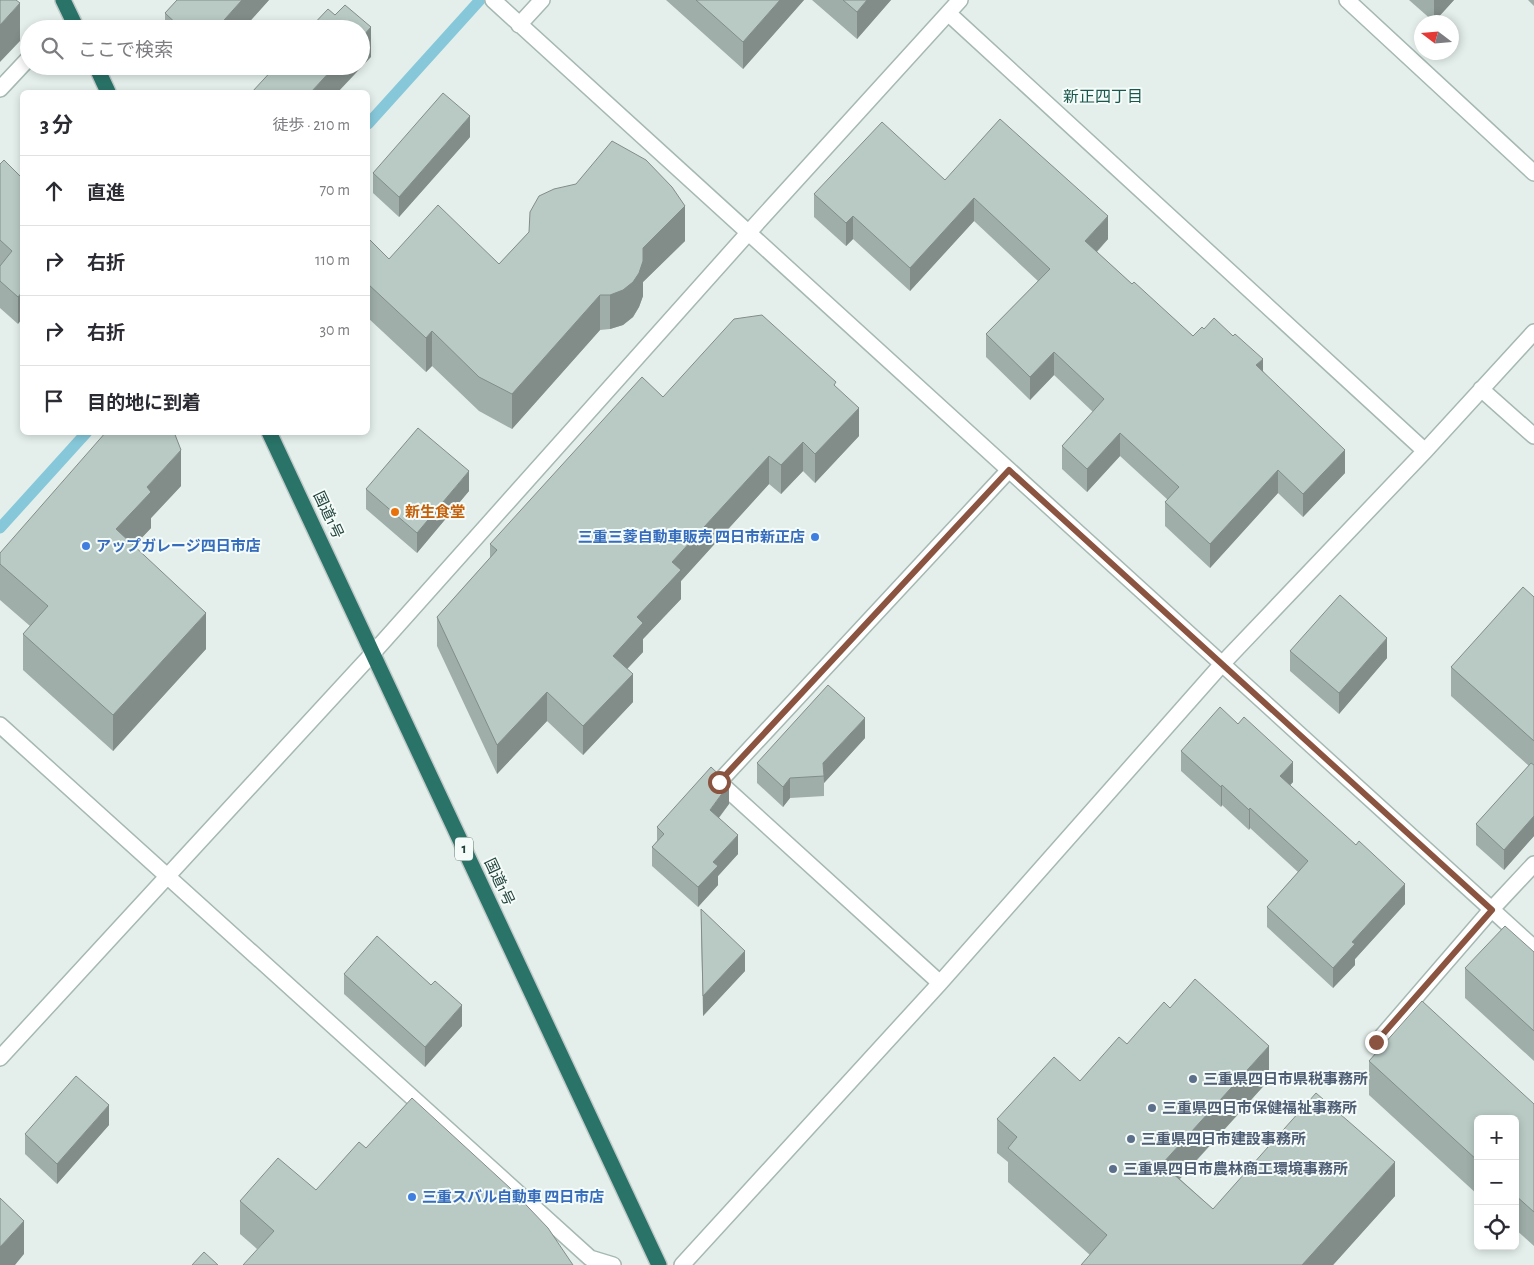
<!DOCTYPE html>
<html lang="ja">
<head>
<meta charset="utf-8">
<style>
	:root { --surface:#fff; --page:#f7f7f7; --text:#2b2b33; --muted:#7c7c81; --line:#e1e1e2 }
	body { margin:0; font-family:"Alegreya Sans","Noto Sans JP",sans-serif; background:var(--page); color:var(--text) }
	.controls { position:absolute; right:15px; bottom:15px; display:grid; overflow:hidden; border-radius:8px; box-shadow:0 2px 8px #0003 }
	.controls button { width:45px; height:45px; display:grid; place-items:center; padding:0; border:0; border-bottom:1px solid var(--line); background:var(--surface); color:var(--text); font:25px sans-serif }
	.compass { position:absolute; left:1414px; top:15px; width:45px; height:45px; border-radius:50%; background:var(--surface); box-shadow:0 2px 8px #0003; rotate:286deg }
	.stop { position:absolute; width:15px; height:15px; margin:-11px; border:4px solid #8a5441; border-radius:50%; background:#fff }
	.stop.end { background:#8a5441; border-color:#fff; box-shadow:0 1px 5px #0008 }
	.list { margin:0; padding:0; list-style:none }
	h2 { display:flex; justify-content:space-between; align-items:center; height:65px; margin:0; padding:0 20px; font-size:21px }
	h2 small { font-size:16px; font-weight:400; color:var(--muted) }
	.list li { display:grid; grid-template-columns:32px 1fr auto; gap:15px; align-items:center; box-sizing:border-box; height:70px; padding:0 20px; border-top:1px solid var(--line) }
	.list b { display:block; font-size:19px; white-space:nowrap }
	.list em { font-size:16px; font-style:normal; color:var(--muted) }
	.icon { flex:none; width:28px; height:28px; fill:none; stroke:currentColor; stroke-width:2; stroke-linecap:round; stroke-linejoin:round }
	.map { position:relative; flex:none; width:1534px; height:1265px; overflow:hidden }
	.search { position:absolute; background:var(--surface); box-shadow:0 2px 8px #0003; left:20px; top:20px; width:350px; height:55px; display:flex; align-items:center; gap:12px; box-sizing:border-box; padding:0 18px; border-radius:28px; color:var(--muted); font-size:19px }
	.panel { position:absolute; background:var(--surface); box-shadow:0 2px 8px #0003; left:20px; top:90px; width:350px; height:345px; border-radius:8px }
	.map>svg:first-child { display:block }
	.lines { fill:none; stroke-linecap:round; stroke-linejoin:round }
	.stream { stroke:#86c8da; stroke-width:11 }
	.street-casing { stroke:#a6b8b3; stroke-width:18 }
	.highway-casing { stroke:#c1cac8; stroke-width:18 }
	.street { stroke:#fff; stroke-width:15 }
	.highway { stroke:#297368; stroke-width:15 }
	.wall { fill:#9faea9 }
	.shaded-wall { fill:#828d89 }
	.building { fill:#b9cac4; stroke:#828d89 }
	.route { stroke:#8a5441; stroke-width:6 }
	.food-dot { fill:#e8710a; stroke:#f5fbf8; stroke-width:2 }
	.shop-dot { fill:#3f7fe0; stroke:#f5fbf8; stroke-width:2 }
	.service-dot { fill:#5c6f8a; stroke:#f5fbf8; stroke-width:2 }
	.labels { text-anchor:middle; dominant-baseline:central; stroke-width:4; stroke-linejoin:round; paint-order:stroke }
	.shield { fill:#f5fbf8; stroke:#617a74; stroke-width:1 }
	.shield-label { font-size:14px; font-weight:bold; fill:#21433c }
	.food-label { font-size:15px; font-weight:bold; fill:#c56008; stroke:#f5fbf8; text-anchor:start }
	.street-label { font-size:15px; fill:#21433c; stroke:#f5fbf8 }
	.shop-label { font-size:15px; font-weight:bold; fill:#366cbe; stroke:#f5fbf8; text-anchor:start }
	.service-label { font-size:15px; font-weight:bold; fill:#4e5e75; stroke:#f5fbf8; text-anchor:start }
	.neighbourhood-label { font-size:16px; fill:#1a584d; stroke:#f5fbf8 }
</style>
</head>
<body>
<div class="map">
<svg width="1534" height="1265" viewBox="0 0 1534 1265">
	<rect width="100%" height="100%" fill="#e4efeb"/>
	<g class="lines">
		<path class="stream" d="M368,124l112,-124
			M0,528l87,-96"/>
		<g class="street-casing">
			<path id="street" d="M493,0l1041,948
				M1347,0l187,173
				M948,13l477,438
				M519,25l23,-25
				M0,89l29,-31
				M1481,389l53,47
				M0,725l590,533 23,7
				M940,983l-221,-201 290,-312
				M1377,1042l114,-132 43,-46
				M0,1058l373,-405 376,-421 211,-232
				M682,1265l258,-282 282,-319 203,-213 109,-119"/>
		</g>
		<g class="highway-casing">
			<path id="highway" d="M63,0l14,29
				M96,66l12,26
				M269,432l390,833"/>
		</g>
		<use href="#street" class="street"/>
		<use href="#highway" class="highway"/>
	</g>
	<path class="wall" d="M177,0h92l-26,29h-78v-16z
		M666,0h138l-61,69z
		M812,0h79l-34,39z
		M1409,0h45l-20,22z
		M1528,0h6v6z
		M191,66h17l-7,9z
		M470,137l-71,80 -26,-24v-20z
		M0,164l22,14 -4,146 -18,-16z
		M945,180l163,59 -11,13 35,32 61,52 70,35 82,102 -42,44 -25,-24 -68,75 -45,-42v-24l3,-2 -48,-44 -33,36 -25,-23v-23l31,-34 -39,-37 -24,25 -44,-43v-23l52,-53 -64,-60 -64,70 -57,-52 -7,7 -32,-29v-23z
		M529,232l156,9 -42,41v14l-4,11 -6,10 -10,8 -13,4 -10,1 -88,99 -33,-18 -47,-45 -6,6 -58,-54v-80l21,21 110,5z
		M836,387l23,49 -44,47 -12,-12 -22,23 -12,-10 -88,97v18l-38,40v13l-16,17 6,33 -50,53 -36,-34 -50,53 -60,-128v-29l53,-59v-14l173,-147z
		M181,486l-30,32v10l-17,18 72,103 -93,102 -90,-81v-36l7,-8 -30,-26v-47z
		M366,489l103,2 -52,62 -51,-44z
		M1534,597v239l-30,34 -28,-25v-21l53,-58 -78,-70v-29z
		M1290,651l97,7 -48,56 -49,-43z
		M865,738l-41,45v13l-34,2 -7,9 -26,-24v-20z
		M1181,751l112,31 -3,3 115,119 -50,55v6l-22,23 -66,-61v-20l31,-35 -48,-44 -1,2 -27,-25 -1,2 -40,-36z
		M729,804l-10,14 19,36 -20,22v9l-20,22 -46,-41v-19l5,-6v-14z
		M701,909l44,62 -42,45 -2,-86z
		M1534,952v109l-69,-63v-30z
		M344,974l118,52 -37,41 -81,-73z
		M1170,1008l99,72 -89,99 33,30 182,-13 -62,69h-252l9,-10 -82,-73v-20l-11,-9v-34l83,-38 47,-37z
		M1369,1061l165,43v142l-19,-17v-110h-37v76l-109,-100z
		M109,1125l-52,59 -32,-30v-20z
		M366,1148l-109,101 -17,-15v-33l76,-11z"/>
	<path class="shaded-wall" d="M242,0h27l-26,29h-27z
		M780,0h24l-61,69v-27z
		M867,0h24l-34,39v-27z
		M1434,0h20l-20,22z
		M20,3v38l-20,21v-37z
		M371,27v30l-33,35h-27l24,-26h26v-28z
		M201,66h7l-7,9z
		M470,116v21l-71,80v-20z
		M974,198v23l-64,70v-23z
		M685,206v35l-42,41v14l-4,11 -6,10 -10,8 -13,4v-34l33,-47z
		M853,216v23l-7,7v-23z
		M1108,216v23l-23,25v-23z
		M22,292v27l-4,5v-27z
		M600,295v35l-88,99v-35z
		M432,331v35l-6,6v-34z
		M1054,352v23l-24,25v-23z
		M1263,359v23l-7,-17z
		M859,408v28l-44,47v-29z
		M1120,433v23l-33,36v-23z
		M803,442v29l-22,23v-29z
		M181,450v36l-30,32v10l-35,37v-36l31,-42z
		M1345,450v23l-42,44v-23z
		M769,456v28l-88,97v18l-38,40v13l-30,32v-28l59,-94z
		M1278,470v23l-68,75v-24z
		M469,471v20l-52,62v-20z
		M206,613v36l-93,102v-36z
		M1387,638v20l-48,56v-21z
		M633,674v28l-50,53v-29z
		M547,692v29l-50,53v-29z
		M865,718v20l-41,45 -1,-20z
		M1293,762v20l-13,14v-20z
		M790,778v20l-7,9v-20z
		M729,784v20l-19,25v-19z
		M1222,785v20l-1,2v-20z
		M1250,808v20l-1,2v-20z
		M1534,816v20l-30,34v-20z
		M738,835v19l-20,22v9l-20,22v-20l15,-25z
		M1405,884v20l-50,55v6l-22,23v-20l19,-26z
		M745,951v20l-42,45v-20z
		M462,1005v21l-37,41v-20z
		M1269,1046v34l-107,118v-34z
		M109,1105v20l-52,59v-20z
		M1395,1162v34l-62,69h-31z
		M24,1221v33l-9,11h-15v-18z"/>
	<path class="building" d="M0,0h16l4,3 -20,22z
		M177,0h65l-26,29h-34l-17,-16z
		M696,0h84l-37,42z
		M843,0h24l-10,12z
		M345,5l26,22 -10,11v-9h-52l19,-20 7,6z
		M276,66h59l-24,26h-59z
		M443,93l27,23 -71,81 -26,-24z
		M1000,119l108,97 -23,25 47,43 2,-2 59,54 9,-9 2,2 10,-11 19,18 2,-2 28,25 -7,6 89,85 -42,44 -25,-24 -68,74 -45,-42 14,-15 -59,-54 -33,36 -25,-23 42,-47 -50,-47 -24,25 -44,-43 64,-65 -76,-71 -64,70 -57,-52 -7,7 -32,-29 68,-72 63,58z
		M612,141l34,19 26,27 13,19 -42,42v13l-4,12 -6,9 -10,8 -13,5h-10l-88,99 -33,-17 -47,-46 -6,7 -58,-54v-46l21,21 49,-54 61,59 30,-32 1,-20 9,-16 15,-7 22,-5z
		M4,160l18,18v114l-4,5 -18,-16v-15l12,-15 -12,-11v-76z
		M762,315l74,67 -2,3 25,23 -44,46 -12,-12 -22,23 -12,-9 -97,106 9,8 -44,47 6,6 -30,33 20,18 -50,52 -36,-34 -50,53 -60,-128 60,-67 -7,-6 152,-167 21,20 71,-78z
		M418,428l51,43 -52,62 -51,-44z
		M106,432h68l7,18 -34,37 4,5 -35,37 90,84 -93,102 -90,-81 25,-28 -48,-42v-11z
		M1523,587l11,10v144l-83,-74z
		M1340,595l47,43 -48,55 -49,-42z
		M828,685l37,33 -42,45 1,13 -34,2 -7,9 -26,-24z
		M1220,707l18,17 6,-7 49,45 -13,14 76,69 3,-4 46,43 -53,58 3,2 -22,24 -66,-61 41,-46 -58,-53 -1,2 -27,-25 -1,2 -40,-36z
		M1531,763l3,2v51l-30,34 -28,-26z
		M711,767l18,17 -19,26 28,25 -25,27 5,4 -20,21 -46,-40 12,-13 -7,-7z
		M701,909l44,42 -42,45z
		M1505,926l29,26v79l-69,-63z
		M377,936l54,49 4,-4 27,24 -37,42 -81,-73z
		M1195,979l74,67 -107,118 51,45 103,-116 79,69 -93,103h-221l26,-30 -99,-87 9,-11 -20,-18 57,-62 26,24 39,-44 8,7 37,-42 6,6z
		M1422,1001l112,103v108l-19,-17v-76h-37v42l-109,-100z
		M76,1076l33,29 -52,59 -32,-30z
		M412,1098l98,90 38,40 25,37h-330l31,-34 -34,-30 38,-43 38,32 43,-48 7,6z
		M0,1198l24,23 -24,26z
		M204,1252l14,13h-26z"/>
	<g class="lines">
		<path class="route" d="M719,782l290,-312 483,440 -116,132"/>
	</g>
	<circle class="food-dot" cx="395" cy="512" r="5"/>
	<g class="shop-dot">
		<circle cx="815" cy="537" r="5"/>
		<circle cx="86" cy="546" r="5"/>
		<circle cx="412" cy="1197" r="5"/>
	</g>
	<g class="service-dot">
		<circle cx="1193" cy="1079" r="5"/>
		<circle cx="1152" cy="1108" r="5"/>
		<circle cx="1131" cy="1139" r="5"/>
		<circle cx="1113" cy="1169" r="5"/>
	</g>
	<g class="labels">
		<rect class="shield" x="455" y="837.5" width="18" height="23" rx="4"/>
		<g class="shield-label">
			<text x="464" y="849">1</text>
		</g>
		<g class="food-label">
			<text x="405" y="512">新生食堂</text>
		</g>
		<g class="street-label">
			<text transform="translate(328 515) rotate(65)">国道1号</text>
			<text transform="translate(499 882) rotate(65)">国道1号</text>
		</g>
		<g class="shop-label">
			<text x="805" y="537" text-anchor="end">三重三菱自動車販売 四日市新正店</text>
			<text x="96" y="546">アップガレージ四日市店</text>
			<text x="422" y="1197">三重スバル自動車 四日市店</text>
		</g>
		<g class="service-label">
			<text x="1203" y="1079">三重県四日市県税事務所</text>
			<text x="1162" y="1108">三重県四日市保健福祉事務所</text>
			<text x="1141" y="1139">三重県四日市建設事務所</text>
			<text x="1123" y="1169">三重県四日市農林商工環境事務所</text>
		</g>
		<g class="neighbourhood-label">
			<text x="1103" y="97">新正四丁目</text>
		</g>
	</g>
</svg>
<div class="controls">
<button>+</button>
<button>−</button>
<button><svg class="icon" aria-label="locate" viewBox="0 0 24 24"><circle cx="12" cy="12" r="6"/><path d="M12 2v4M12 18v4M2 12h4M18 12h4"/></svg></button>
</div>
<svg class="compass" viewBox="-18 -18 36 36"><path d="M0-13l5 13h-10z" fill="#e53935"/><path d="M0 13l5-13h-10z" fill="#7c7c81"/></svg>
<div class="stop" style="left:719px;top:782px"></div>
<div class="stop end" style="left:1376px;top:1042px"></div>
<div class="search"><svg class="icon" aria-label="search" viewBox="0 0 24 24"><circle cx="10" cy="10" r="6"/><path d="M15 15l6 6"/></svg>ここで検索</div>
<section class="panel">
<h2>3 分<small>徒歩 · 210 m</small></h2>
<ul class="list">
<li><svg class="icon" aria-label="ahead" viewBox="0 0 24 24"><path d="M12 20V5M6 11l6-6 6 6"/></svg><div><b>直進</b></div><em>70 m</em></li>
<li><svg class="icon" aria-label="right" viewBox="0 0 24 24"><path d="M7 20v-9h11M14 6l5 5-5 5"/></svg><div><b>右折</b></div><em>110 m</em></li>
<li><svg class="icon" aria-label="right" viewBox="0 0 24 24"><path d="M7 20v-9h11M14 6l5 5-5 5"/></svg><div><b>右折</b></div><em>30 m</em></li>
<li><svg class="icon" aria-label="arrive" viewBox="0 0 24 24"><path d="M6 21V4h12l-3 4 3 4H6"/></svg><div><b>目的地に到着</b></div></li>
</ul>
</section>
</div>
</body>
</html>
